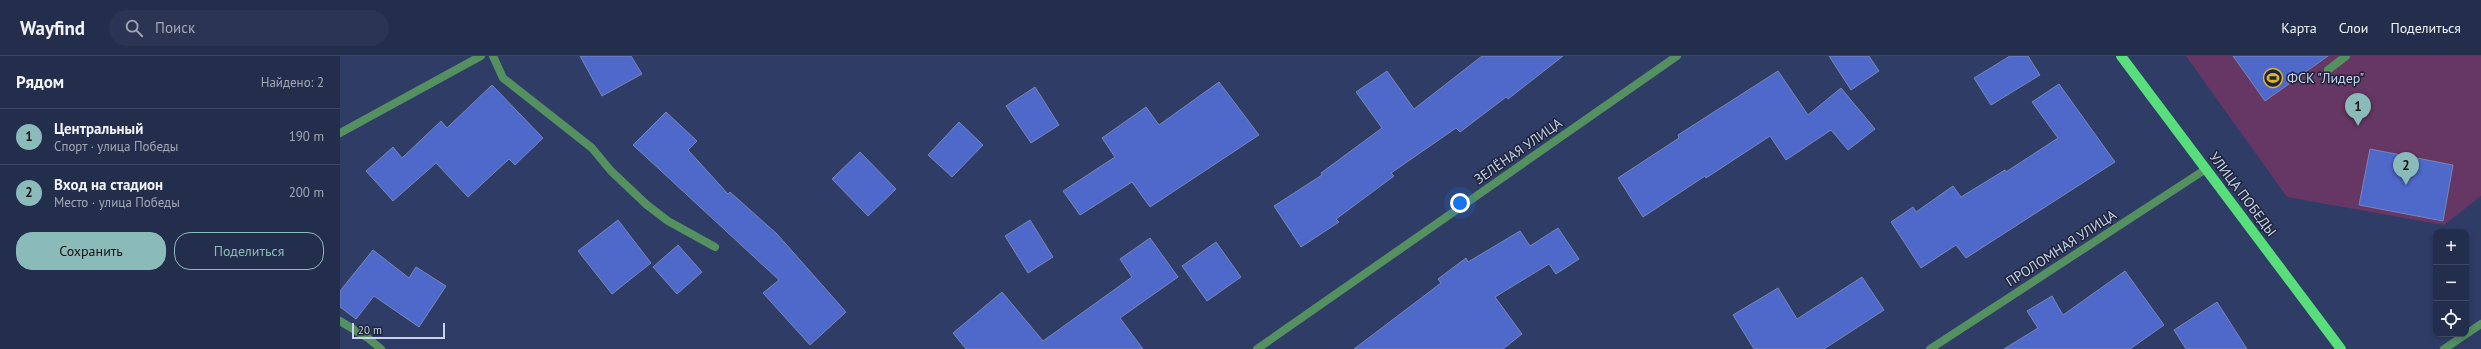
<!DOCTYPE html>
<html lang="ru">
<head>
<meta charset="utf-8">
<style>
	:root { --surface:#232d4c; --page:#2b3553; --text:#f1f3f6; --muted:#a3a8b5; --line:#404964; --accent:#8bbbb9 }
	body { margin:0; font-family:"PT Sans",sans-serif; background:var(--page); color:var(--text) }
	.controls { position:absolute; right:12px; bottom:12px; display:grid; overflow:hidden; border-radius:8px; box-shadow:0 2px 6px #0003 }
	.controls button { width:36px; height:36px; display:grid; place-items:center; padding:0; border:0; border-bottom:1px solid var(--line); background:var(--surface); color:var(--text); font:20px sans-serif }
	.scale { position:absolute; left:12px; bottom:10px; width:93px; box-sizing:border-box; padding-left:4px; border:2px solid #c8d2ec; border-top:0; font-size:11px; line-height:14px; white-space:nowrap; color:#c8d2ec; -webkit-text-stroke:3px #1e2438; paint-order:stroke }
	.you { position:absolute; left:1120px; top:147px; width:14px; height:14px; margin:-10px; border:3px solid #fff; border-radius:50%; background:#1a73e8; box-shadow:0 0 0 6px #1a73e833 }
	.badge { display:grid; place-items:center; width:26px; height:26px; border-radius:50%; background:var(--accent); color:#111; font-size:13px; font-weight:700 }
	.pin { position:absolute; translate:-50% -33px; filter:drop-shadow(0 1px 2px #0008) }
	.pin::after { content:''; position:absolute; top:21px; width:14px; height:12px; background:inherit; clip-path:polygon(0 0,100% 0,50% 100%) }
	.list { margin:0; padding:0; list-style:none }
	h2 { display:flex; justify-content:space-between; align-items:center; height:52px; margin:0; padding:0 16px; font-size:17px }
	h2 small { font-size:13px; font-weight:400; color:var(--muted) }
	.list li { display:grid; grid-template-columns:26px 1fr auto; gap:12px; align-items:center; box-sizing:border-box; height:56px; padding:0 16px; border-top:1px solid var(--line) }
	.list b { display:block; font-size:15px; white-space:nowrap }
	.list p { margin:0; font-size:13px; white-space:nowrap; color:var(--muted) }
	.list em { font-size:13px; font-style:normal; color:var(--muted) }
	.actions { display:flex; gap:8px; padding:12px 16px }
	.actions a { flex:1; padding:9px 0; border:1px solid var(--accent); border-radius:16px; text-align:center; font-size:14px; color:var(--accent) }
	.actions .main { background:var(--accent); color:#111 }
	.icon { flex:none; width:22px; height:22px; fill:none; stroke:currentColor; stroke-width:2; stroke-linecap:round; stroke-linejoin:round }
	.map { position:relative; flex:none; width:2141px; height:293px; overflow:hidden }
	header { display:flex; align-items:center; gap:24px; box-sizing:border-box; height:56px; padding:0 20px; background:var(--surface); border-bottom:1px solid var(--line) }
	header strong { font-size:19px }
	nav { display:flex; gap:22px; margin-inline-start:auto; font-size:14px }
	.search { width:280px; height:36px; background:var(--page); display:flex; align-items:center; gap:10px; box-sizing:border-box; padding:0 14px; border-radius:22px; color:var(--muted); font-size:15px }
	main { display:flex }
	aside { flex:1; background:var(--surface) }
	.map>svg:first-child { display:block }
	.green { fill:#663764 }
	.building { fill:#4f69cb; stroke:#7687b6 }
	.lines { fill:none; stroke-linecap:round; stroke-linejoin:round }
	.service { stroke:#549060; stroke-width:8 }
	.minor { stroke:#549060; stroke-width:8 }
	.primary { stroke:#58df7c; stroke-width:10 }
	.labels { text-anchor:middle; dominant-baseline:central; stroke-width:3; stroke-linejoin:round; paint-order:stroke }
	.poi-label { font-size:14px; fill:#c8d2ec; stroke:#1e2438; text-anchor:start }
	.street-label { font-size:14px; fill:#c8d2ec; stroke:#1e2438 }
</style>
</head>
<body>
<header>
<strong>Wayfind</strong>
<div class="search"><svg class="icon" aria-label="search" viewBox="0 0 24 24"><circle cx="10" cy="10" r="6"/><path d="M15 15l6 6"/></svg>Поиск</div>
<nav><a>Карта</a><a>Слои</a><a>Поделиться</a></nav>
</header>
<main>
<aside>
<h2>Рядом<small>Найдено: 2</small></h2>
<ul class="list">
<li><span class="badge">1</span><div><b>Центральный</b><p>Спорт · улица Победы</p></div><em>190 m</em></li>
<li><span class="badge">2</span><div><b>Вход на стадион</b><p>Место · улица Победы</p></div><em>200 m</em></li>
</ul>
<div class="actions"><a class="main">Сохранить</a><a>Поделиться</a></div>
</aside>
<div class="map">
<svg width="2141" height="293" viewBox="0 0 2141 293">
	<rect width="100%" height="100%" fill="#2f3c66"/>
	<path class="green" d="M1846,0h295v140l-37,29 -157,-28z"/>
	<path class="building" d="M240,0h51l11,18 -40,22z
		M1142,0h81l-55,43 -2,-2 -46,35 -4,-4 -65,45 3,3 -58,43 3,3 -38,25 -27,-41 48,-31 -1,-2 61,-45 -26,-36 31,-21 27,38z
		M1489,0h40l10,15 -28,19z
		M1670,0h18l12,19 -49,30 -17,-27z
		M1893,0h95l-63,45z
		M1438,15l30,44 33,-27 34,41 -27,21 -17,-20 -45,30 -16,-24 -64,42 -1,-2 -62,41 -25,-39 61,-40 -1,-3z
		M879,26l40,53 -109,72 -18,-25 -52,33 -17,-24 52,-34 -13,-19 44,-31 13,18z
		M1719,28l56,78 -149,96 -10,-13 -35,23 -30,-46 22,-15 3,5 37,-26 8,11 44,-27 1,2 52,-34 -26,-36z
		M152,29l51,53 -28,27 -6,-6 -41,38 -32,-34 -43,38 -27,-30 27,-24 9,11 39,-37 6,7z
		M695,31l24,38 -28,18 -25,-37z
		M326,56l31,29 -9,9 40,44 2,-2 47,42 69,78 -36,33 -47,-52 16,-13 -146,-135z
		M619,66l24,23 -31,32 -24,-22z
		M2030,93l83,16 -10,56 -84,-16z
		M520,96l36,37 -28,27 -36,-37z
		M278,164l33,43 -39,31 -34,-43z
		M690,164l23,37 -25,16 -23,-37z
		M1218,172l21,31 -23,15 -7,-10 -54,33 27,37 -19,15h-149l87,-66 -3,-4 28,-21 2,4 52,-31 10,15z
		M810,182l28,39 -58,41 23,31h-177l-13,-16 49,-41 41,49 89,-64 -12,-18z
		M876,186l25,35 -34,24 -25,-35z
		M338,189l24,27 -25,22 -24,-27z
		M33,194l36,28 7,-11 30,19 -27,41 -45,-31 -18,23 -16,-12v-16z
		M1785,215l39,54 -34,24h-126l34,-21 -11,-17 25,-15 11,19z
		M1522,221l22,33 -60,39h-70l-21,-34 45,-27 19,31z
		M1877,246l30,47h-61l-12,-19z"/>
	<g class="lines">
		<path class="service" d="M153,0l10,22 89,70 19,23 36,34 21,16 47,26
			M1988,14l18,-14
			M0,265l28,17 13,11"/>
		<path class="minor" d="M0,77l141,-77
			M917,293l420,-293
			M1590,293l276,-180
			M2104,293l37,-25"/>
		<path class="primary" d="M1781,0l220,293"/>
	</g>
	<defs>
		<g id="stadium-ring" transform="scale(1)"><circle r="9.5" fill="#1e2438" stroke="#dcb233" stroke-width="1.5"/><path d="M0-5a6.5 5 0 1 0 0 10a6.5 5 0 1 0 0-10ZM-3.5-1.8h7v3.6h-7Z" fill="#dcb233"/></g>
	</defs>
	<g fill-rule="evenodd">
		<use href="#stadium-ring" x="1933" y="22"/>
	</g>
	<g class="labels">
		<g class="poi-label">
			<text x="1947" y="22">ФСК "Лидер"</text>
		</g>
		<g class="street-label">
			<text transform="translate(1178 95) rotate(-35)">ЗЕЛЁНАЯ УЛИЦА</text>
			<text transform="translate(1903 138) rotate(53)">УЛИЦА ПОБЕДЫ</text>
			<text transform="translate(1721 192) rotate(-33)">ПРОЛОМНАЯ УЛИЦА</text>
		</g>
	</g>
</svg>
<div class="controls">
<button>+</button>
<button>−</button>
<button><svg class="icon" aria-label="locate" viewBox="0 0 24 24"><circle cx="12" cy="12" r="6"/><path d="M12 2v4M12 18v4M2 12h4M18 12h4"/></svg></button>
</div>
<div class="scale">20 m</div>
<div class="you"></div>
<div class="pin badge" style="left:2018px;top:70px">1</div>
<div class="pin badge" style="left:2066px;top:129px">2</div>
</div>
</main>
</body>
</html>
